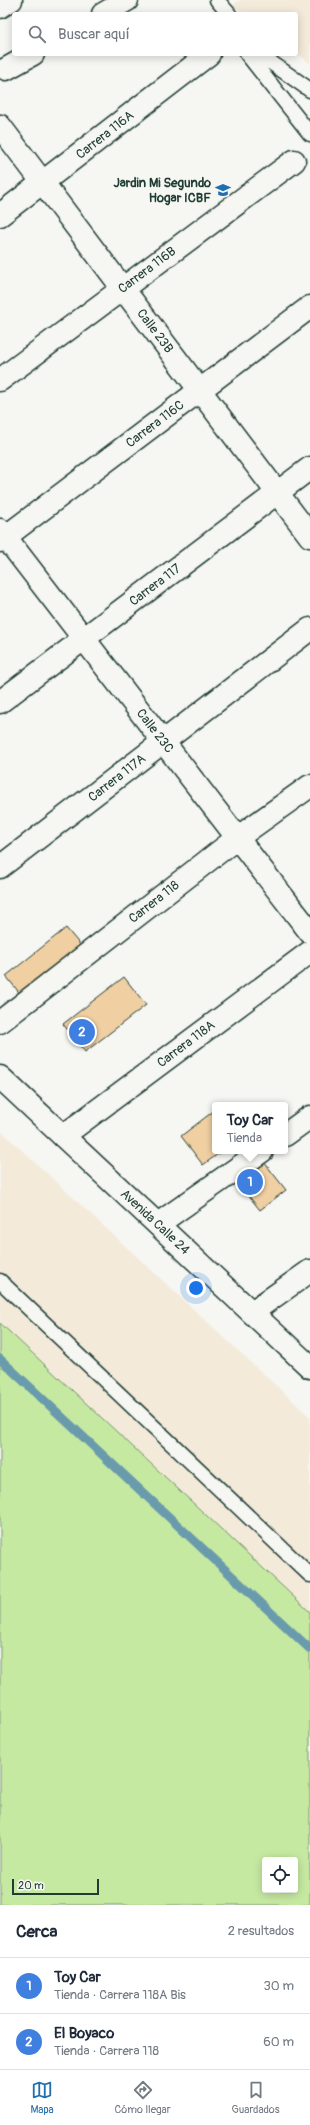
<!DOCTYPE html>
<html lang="es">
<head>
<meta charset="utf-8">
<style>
	:root { --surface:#fff; --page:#f6f6f7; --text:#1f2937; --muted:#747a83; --line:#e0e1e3; --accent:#1f6fb2 }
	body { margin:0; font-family:Pangolin,sans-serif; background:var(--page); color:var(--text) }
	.controls { position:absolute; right:12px; bottom:12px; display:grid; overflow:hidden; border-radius:4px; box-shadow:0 2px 10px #0003 }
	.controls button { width:36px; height:36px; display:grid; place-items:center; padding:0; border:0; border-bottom:1px solid var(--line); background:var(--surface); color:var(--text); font:20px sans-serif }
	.scale { position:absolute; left:12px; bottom:10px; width:87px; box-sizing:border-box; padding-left:4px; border:2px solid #1f3d34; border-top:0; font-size:11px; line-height:14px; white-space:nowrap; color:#1f3d34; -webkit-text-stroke:3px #f6f6f2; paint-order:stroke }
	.you { position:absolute; left:196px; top:1288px; width:14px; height:14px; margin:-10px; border:3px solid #fff; border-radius:50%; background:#1a73e8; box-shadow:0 0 0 6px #1a73e833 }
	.badge { display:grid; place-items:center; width:26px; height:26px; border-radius:50%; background:var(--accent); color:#fff; font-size:13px; font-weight:700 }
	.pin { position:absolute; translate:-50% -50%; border:2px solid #fff; box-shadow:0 1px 4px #0006 }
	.popup { position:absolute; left:212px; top:1102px; width:76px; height:52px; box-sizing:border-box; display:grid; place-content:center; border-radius:4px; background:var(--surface); filter:drop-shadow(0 1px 3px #0005); font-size:13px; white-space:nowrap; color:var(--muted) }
	.popup b { font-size:15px; color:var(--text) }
	.popup::after { content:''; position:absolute; left:50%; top:100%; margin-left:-8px; border:8px solid transparent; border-top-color:var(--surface) }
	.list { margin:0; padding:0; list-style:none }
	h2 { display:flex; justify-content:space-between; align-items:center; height:52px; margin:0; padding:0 16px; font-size:17px }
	h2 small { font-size:13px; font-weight:400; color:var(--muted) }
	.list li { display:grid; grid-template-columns:26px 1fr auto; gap:12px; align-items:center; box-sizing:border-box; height:56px; padding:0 16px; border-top:1px solid var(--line) }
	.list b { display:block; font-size:15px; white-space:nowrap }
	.list p { margin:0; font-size:13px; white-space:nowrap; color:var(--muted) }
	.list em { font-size:13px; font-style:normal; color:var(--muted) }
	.icon { flex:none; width:22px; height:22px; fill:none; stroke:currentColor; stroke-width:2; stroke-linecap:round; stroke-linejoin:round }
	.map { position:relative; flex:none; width:310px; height:1905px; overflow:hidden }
	.search { position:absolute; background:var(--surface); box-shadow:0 2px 10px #0003; left:12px; right:12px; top:12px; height:44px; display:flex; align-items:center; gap:10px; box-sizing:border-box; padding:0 14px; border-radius:4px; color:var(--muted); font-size:15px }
	.sheet { height:164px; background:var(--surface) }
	nav { display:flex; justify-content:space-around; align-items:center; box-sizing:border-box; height:56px; border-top:1px solid var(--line); background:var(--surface); font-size:11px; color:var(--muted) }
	nav a { display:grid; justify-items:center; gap:2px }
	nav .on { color:var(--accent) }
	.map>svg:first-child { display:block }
	.built { fill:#f4eada; fill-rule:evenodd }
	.green { fill:#c6e9a2; stroke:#72936b; fill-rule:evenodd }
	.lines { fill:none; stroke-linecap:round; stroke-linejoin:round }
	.stream { stroke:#699bac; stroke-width:9 }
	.building { fill:#f0cfa2; stroke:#1f3d34 }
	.lane-casing { stroke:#1f3d34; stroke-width:17 }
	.street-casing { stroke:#1f3d34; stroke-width:25 }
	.secondary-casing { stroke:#1f3d34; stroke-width:25 }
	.lane { stroke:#f6f6f2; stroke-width:14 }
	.street { stroke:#f6f6f2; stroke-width:22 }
	.secondary { stroke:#f6f6f2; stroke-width:22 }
	.labels { text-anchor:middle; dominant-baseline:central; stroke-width:3; stroke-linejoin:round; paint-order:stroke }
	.street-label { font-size:13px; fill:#1f3d34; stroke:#f6f6f2 }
	.poi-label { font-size:13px; font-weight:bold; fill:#1f3d34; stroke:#f6f6f2; text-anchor:end }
</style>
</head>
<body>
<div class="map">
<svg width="310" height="1905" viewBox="0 0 310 1905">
	<rect width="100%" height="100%" fill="#f6f6f2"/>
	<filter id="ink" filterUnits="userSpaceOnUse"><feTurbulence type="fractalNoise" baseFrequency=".025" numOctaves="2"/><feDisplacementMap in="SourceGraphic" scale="8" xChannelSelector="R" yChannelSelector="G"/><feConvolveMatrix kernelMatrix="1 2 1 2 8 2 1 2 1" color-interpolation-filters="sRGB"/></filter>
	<g filter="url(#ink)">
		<path class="built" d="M241,0h69v63l-14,-10v-39h-51l-13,-9z
			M0,1130l310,287v488h-310zM265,1860h30v30h-30z"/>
		<path class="green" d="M0,1323l310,289v293h-310zM265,1860h30v30h-30z"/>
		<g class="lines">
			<path class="stream" d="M0,1359l310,290"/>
		</g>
		<path class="building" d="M66,928l16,19 -61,48 -15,-19z
			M124,977l22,28 -61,47 -22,-28z
			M215,1110v41h7l-19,14 -22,-29z
			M260,1157l26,33 -26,20 -26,-32z"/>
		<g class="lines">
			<g class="lane-casing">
				<path id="lane" d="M217,0l12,14
					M247,54l63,80
					M263,54l6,7 41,29
					M0,1281l310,294"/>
			</g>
			<g class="street-casing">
				<path id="street" d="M103,14l24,-14
					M6,69l27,-15
					M0,215l209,-161
					M0,380l294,-219
					M0,530l310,402
					M0,541l310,-234
					M0,702l310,-234
					M0,867l310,-238
					M0,1022l237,-184 73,-52
					M285,1135l25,-18
					M63,1136l247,-184
					M158,1224l104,-73
					M252,1312l58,-41"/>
			</g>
			<g class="secondary-casing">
				<path id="secondary" d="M0,7l11,-7
					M0,126l310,410
					M0,1077l310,290"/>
			</g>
			<use href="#lane" class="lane"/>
			<use href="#street" class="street"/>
			<use href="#secondary" class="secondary"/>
		</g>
	</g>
	<defs>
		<g id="school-bare" transform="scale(1.2)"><path d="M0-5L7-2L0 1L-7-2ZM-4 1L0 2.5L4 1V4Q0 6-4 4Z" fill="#1f6fb2" stroke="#f6f6f2" stroke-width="2.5" paint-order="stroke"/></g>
	</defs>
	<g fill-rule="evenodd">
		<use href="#school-bare" x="223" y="190"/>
	</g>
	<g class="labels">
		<g class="street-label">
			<text transform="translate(105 135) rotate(-38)">Carrera 116A</text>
			<text transform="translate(147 270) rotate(-37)">Carrera 116B</text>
			<text transform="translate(155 331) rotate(53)">Calle 23B</text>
			<text transform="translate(155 424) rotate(-37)">Carrera 116C</text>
			<text transform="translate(155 585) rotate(-37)">Carrera 117</text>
			<text transform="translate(155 731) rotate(52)">Calle 23C</text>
			<text transform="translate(117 778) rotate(-38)">Carrera 117A</text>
			<text transform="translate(154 902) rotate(-38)">Carrera 118</text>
			<text transform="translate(186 1044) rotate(-37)">Carrera 118A</text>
			<text transform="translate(155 1222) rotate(43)">Avenida Calle 24</text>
		</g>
		<g class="poi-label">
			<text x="211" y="183">Jardin Mi Segundo<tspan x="211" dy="15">Hogar ICBF</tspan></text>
		</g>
	</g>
</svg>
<div class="controls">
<button><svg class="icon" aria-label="locate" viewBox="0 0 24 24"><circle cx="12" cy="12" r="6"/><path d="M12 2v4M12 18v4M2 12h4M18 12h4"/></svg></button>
</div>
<div class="scale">20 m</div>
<div class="you"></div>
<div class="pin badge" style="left:250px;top:1182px;background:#3f7fe0">1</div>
<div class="popup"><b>Toy Car</b>Tienda</div>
<div class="pin badge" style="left:82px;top:1032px;background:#3f7fe0">2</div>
<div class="search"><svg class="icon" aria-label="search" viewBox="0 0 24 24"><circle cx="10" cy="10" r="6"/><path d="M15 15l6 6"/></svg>Buscar aquí</div>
</div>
<section class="sheet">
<h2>Cerca<small>2 resultados</small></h2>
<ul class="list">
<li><span class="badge" style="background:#3f7fe0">1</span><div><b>Toy Car</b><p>Tienda · Carrera 118A Bis</p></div><em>30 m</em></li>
<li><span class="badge" style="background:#3f7fe0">2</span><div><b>El Boyaco</b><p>Tienda · Carrera 118</p></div><em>60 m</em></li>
</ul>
</section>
<nav>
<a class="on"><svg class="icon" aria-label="map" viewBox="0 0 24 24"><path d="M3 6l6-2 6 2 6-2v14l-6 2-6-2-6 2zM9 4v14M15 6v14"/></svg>Mapa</a>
<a><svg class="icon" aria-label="directions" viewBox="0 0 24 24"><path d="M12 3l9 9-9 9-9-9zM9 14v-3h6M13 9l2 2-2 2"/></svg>Cómo llegar</a>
<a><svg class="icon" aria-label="saved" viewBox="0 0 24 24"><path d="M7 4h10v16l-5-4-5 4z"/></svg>Guardados</a>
</nav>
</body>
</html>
